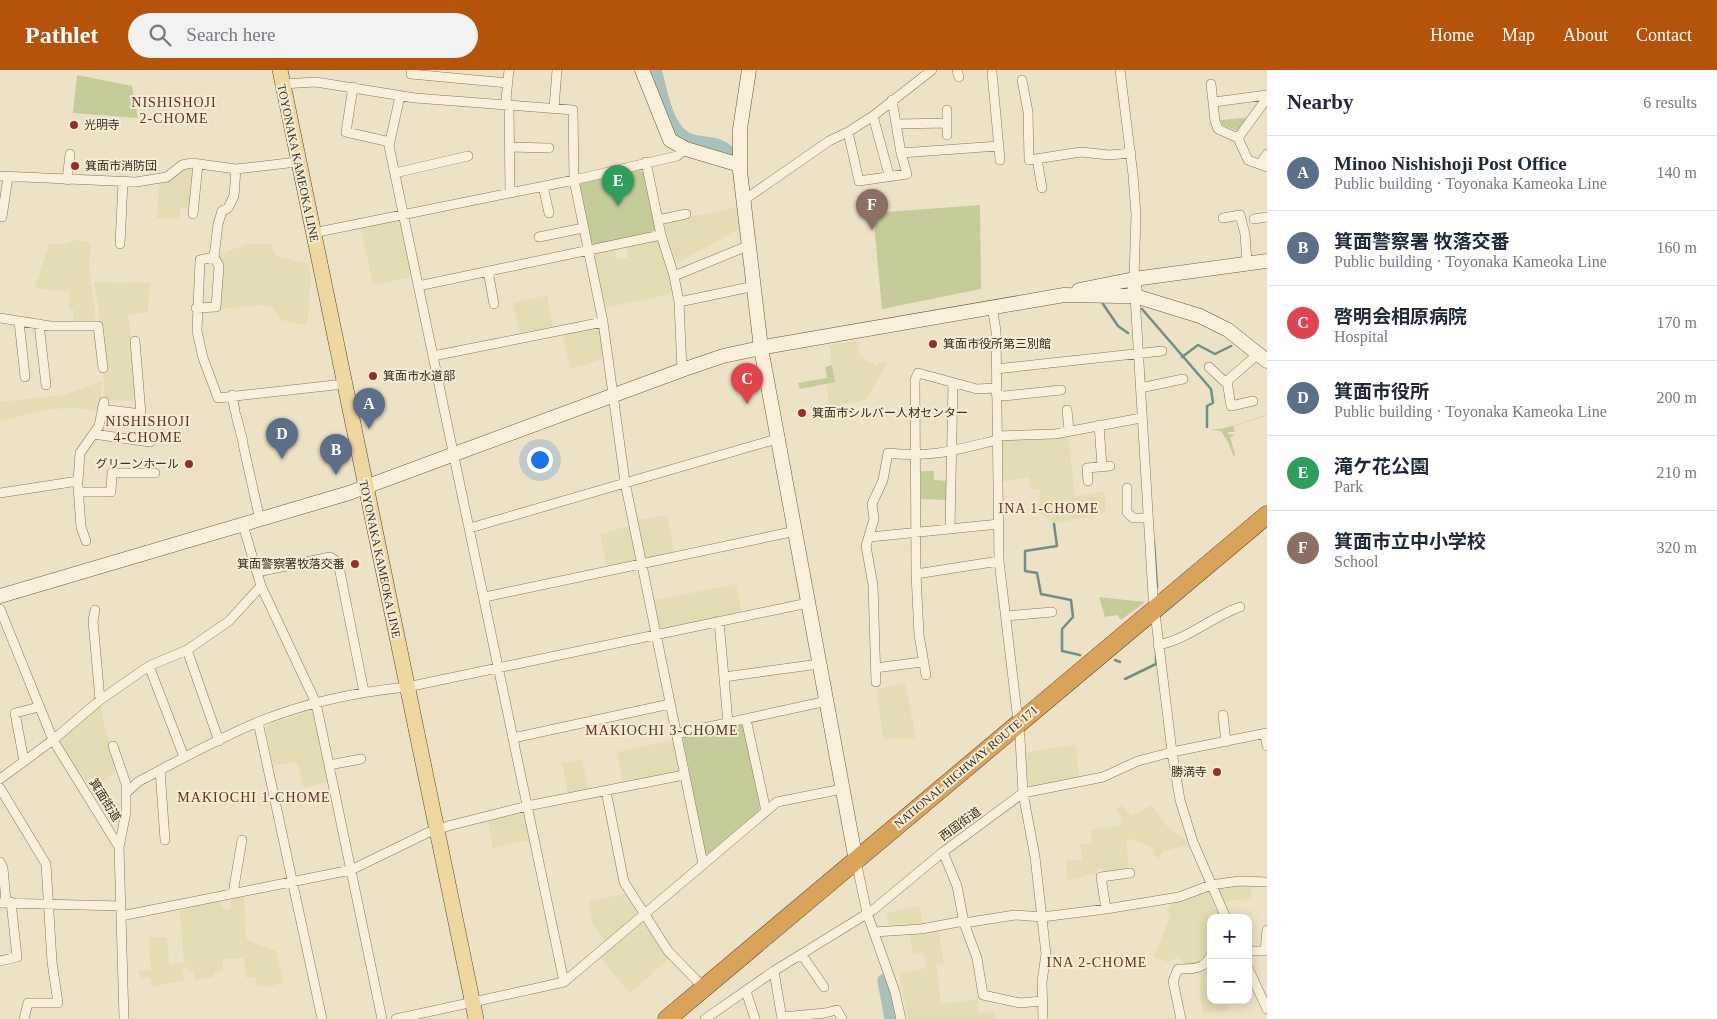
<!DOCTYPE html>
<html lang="en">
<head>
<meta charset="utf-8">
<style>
	:root { --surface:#fff; --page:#f2f2f3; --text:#1f2937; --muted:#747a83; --line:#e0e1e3; --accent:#b45309 }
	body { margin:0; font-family:"Times New Roman","Noto Sans JP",serif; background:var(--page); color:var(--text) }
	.controls { position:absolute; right:15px; bottom:15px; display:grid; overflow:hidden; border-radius:10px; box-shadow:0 2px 12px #0003 }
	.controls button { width:45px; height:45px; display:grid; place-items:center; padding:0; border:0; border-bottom:1px solid var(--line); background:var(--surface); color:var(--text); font:25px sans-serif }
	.you { position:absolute; left:539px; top:389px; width:18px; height:18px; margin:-12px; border:4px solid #fff; border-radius:50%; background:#1a73e8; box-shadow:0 0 0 8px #1a73e833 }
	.badge { display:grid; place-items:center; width:32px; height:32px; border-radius:50%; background:var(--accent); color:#fff; font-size:16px; font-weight:700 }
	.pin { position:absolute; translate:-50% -41px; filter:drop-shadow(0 1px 2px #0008) }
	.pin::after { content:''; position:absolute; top:26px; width:18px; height:15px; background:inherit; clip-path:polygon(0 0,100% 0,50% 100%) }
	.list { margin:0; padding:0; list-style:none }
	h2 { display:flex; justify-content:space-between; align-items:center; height:65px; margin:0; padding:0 20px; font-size:21px }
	h2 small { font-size:16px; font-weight:400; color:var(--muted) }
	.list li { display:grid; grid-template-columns:32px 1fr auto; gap:15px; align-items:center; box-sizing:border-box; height:75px; padding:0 20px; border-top:1px solid var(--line) }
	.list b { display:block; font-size:19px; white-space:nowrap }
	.list p { margin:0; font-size:16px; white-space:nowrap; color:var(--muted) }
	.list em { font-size:16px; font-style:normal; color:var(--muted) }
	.icon { flex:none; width:28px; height:28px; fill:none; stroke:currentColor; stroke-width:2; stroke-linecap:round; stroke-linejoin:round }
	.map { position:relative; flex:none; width:1267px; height:949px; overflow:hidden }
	header { display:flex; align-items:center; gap:30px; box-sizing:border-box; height:70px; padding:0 25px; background:var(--accent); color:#fff }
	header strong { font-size:24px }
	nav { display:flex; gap:28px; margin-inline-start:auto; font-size:18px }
	.search { width:350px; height:45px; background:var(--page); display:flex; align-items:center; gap:12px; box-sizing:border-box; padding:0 18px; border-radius:28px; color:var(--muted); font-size:19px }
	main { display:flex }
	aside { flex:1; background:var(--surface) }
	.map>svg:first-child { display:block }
	.farmland { fill:#e3dcb4 }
	.green { fill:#c5cc9a }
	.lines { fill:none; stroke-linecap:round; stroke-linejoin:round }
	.stream { stroke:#6e9088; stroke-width:2.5 }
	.river { stroke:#a8c1ba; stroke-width:15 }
	.street-casing { stroke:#89745c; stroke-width:10 }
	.secondary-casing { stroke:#6b563f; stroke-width:15 }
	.primary-casing { stroke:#574330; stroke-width:16 }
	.highway-casing { stroke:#574330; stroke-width:19 }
	.street { stroke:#f8f0da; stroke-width:9 }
	.secondary { stroke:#f8f0da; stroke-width:14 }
	.primary { stroke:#efd8a0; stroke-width:15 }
	.highway { stroke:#daa35a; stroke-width:18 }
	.poi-dot { fill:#962e2e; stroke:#f5ecd6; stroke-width:2 }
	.labels { text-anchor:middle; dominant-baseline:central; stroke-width:4; stroke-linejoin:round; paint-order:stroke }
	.poi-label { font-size:12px; fill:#392c20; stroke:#f5ecd6; text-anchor:start }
	.street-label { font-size:12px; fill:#392c20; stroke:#f5ecd6 }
	.neighbourhood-label { font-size:14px; letter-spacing:1px; fill:#652f20; stroke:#f5ecd6 }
</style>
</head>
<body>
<header>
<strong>Pathlet</strong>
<div class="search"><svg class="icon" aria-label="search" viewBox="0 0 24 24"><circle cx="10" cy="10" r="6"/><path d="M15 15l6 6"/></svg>Search here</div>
<nav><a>Home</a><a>Map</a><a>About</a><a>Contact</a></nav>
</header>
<main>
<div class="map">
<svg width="1267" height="949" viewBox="0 0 1267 949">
	<rect width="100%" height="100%" fill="#ede2c6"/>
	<path class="farmland" d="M196,95l-5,44 -11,-1 -1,11 -22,-1 2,-36 11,-2 11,-12z
		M738,137l3,21 -66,36 -11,-42z
		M396,150l5,3 11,54 -39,8 -12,-57z
		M75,170l16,3 -2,22 7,56 -23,1 1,-12 -5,-1v-17l-34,-4 14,-44h17z
		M655,170l5,3 14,50 -69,15 -11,-52 2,-3 19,-4 2,11 11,-3 -2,-10z
		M246,174h25l5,12 32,8 3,13 -4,48 -26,-5 -9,-13 -10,-2 -43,4 -1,-54z
		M93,212l57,1 -2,29 -20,3 9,86 -32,-1 -7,-96z
		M547,225l6,31 -33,7 -7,-30z
		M595,256l5,3 3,30 -33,10 -7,-36z
		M856,271l3,12 8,8 10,5 3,-4 7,2 -21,36 -36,7 -4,-23 9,-2 -6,-37z
		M102,311l-2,30 -28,-3 -23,1 -49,12v-19l64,-7z
		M1068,364l7,63 29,-6 2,22 -49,10 -6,-1 -12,-10 1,-22 -11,-1v-12l-28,5 -1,-43z
		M667,445l7,37 -26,7 -3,-3 -7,-36z
		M629,456l6,31 -2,5 -26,5 -7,-33z
		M736,514l6,29 -79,17 -3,-3 -6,-27z
		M905,612l11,57h-33l-6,-49z
		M100,632l6,31 13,36 -27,21 -36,-51z
		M311,641l3,2 14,69 -24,6 -6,-26 -25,4 -7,-36 2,-5z
		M673,670l6,27 -3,6 -53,11 -6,-32z
		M1076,675l3,32 -48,9 -3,-3 -3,-31z
		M582,689l6,31 -20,4 -6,-31z
		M1123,735l7,11 22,-11 17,24 15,9 2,7 -24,7 -2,9 -1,-3 -4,-1 -2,-9 -22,-9 -4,1 1,29 -25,3v-4h-6l-1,5 -29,8 -1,-20 16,-2 -2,-14 12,-2 -1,-13 27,-4 5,-4 -7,-13z
		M521,743l3,3 6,24 -37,8 -5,-28z
		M1239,815h13l-1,14 -28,2 -4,-10 1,-3z
		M1207,820l10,23 -2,5h-4v30l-7,13 -16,6 -10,-10 -10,5 -15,-5 18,-42 -5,-5 8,-8z
		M244,824l2,43 3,4 27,10 8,31 -12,4h-14l-3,-9 -9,1 -2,-20 -21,1v12l-10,2v4l-19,3 -1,-8 -5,-1 -1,-4h-4l1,13 -32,7 -2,-10 -10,2 -1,-8 12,-1 -2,-33h18l2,27 15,-2 -4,-51 4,-1v-3l36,-9 2,11h9v-13z
		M625,824l12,17v6l-31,25 -13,-17 -4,-24z
		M920,836l3,20 -34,3 -2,-16z
		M641,854l4,1 24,34 -39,34 -30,-35z
		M938,857l6,37 -8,1 5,39 37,-5 1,13 15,-1 2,8h-88l-9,-46 27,-5 -2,-15 -11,1 -4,-23z
		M1211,893v37h15l3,10 -25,4 -4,-21 1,-19z"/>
	<path class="green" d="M77,5l55,11 6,32 -65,-5z
		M1252,47l-14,14 -16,-6 -1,-5z
		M638,99l6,4 13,55 -2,3 -60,14 -4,-2 -11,-58 1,-3z
		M980,135l1,84 -99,20 -9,-96z
		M832,295l3,17 -35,7 -2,-6 29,-5 -2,-11z
		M1267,345l-1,1 -33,10 2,6h-7v2l8,1 -6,2 5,17 -1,3 -6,-15 -7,-11 -11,-1 15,-2z
		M921,401h13v9l15,1 -1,19 -27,-1z
		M1099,527l46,5 -24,18 -4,-5 -12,2z
		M742,654l3,3 15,79 -2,9 -50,40 -3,-3 -22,-113 3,-3z"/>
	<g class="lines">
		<path class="stream" d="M1103,234l15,22 10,7
			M1142,239l69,80 2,14 -6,3v21
			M1182,287l16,-12 17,9 16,-8
			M1054,454l3,22 -32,5v20l12,2 4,21 30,6 2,17 -11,12v22l18,4
			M1154,472l3,45
			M1115,590l5,2
			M1125,609l31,-15v-12"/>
		<path class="river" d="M654,0c7,22 11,66 39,72 14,3 25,1 36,12
			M885,911l7,38"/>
		<g class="street-casing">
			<path id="street" d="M411,0v4l97,9
				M509,0l-3,29 3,8 1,86
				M957,0l2,7
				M1120,0l13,105 3,40 -2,64
				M992,2l8,88
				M1022,10l6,32 1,48 52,-8 28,3 22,-2
				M282,14l34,-2 99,16 158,12 1,70 29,142 22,160 78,382
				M1211,14l4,37 3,8 20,9 10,22 19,7
				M353,17l-7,45 44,10
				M400,26l-11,50 175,836
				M1214,32l53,-7
				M554,38l3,-38
				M947,40v25
				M873,46l16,59
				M897,54l50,-1
				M848,62l11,49 48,-7 -6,-21 -9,-53
				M1238,68l29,-40
				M509,77l40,1
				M901,83l97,-7
				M1037,89l5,29
				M646,92l15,73 13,41 5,26 3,68
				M1260,94l7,-10
				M236,99l-2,27 -6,12 -6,3 -4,13 -4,33 -14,3 -3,71 6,27 15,40 126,-14
				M395,103l73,-17
				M0,106l136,6 31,-5 15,-12 10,-2 44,6 61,-7
				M67,110l3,-26
				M543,116l6,27
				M744,130l85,-59 19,-9 25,-16 59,-46
				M193,144l5,-50
				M2,147l6,-40
				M1223,148l17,-3 5,19 2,29
				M1254,149l13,-2
				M658,150l28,-6
				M313,163l261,-53 103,-24 9,-7
				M539,167l44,-9
				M120,174l3,-62
				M488,201l6,33
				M674,206l76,-31
				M418,216l243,-51
				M1135,226l18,300 19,156 8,48 13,42 33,76
				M679,232l76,-16
				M992,236l4,25 3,230 21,177 3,55 12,64 11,97 -4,28 1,37
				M196,238l20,-1 3,-41 -5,-9
				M0,248l50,8h48l5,42
				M19,251l6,56
				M39,254l7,61
				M433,286l170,-34
				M1209,297l16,15
				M996,299l166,-18
				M1140,318l43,-9
				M996,324l8,2 57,-6
				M232,325l3,16
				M1253,331l-22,5 -4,-25 31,-27
				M102,339l39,5 -6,-73
				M1067,340l2,20
				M236,345l7,27
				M1099,355l3,41
				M93,364l57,8
				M997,366l58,-2 86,-16
				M243,374l17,76
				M1088,411l-1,-13 23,-2
				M78,416l3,41 5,14
				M1127,418v24l6,6h15
				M79,422h32l1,-19h43
				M0,423l78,-12 2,-28 19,-27 5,-24
				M243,455l18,61 55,117 66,316
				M470,458l310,-90
				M950,458l3,-145
				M870,467l129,-13
				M257,502l73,-15 8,5 26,130
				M916,504l83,-13
				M485,527l311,-66
				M0,539l53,131 66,107 5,172
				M95,540l-2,11 7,79
				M1006,546l46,-4
				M719,551l9,102
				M1158,575c31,-6 53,-28 82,-38
				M187,580l32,91
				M149,596l35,91
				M875,598l47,-6
				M926,605l-7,-40 -3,-61 -1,-194 3,-7 59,16 19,-1
				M724,607l95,-13
				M876,612l-3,-97 -7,-39 8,-27 -2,-15 11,-24 5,-27c43,5 68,-3 109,-13
				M1223,645l3,27
				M746,649l20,92
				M258,652l64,297
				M676,664l151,-33
				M1265,665l2,11
				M513,668l157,-34
				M113,676l13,38v9
				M24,691l-9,-48 24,-6
				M329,695l32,-6
				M160,700l5,70
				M0,709l53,-39 47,-40 49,-34 38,-16 42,-29 32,-35
				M0,718l46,76 6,98 6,41h-30l-4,16
				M606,721l18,91 44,69 35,36
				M119,777l7,-35v-19l12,-11c39,-21 79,-43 120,-60 47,-19 98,-30 149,-35l401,-84
				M943,782l14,34 7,37 13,35 6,37 37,8 22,-2
				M856,791l11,52 28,79 6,27
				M0,792l3,6 3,34
				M233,823l9,-53
				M0,833l121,3
				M1106,839l-5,-32 29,-4
				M121,846l230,-46 76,-37 21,-7 79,-20 157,-31
				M964,853l51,-8 27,2 64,-8 73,-12 32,-12 28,-4 28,1
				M874,862l47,-3 43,-8
				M1248,881h19
				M1265,881l2,-21
				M802,885l22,32
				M0,891l17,-4 -6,-55
				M1248,898l19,41
				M774,901l8,48
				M746,921l9,28
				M782,947l43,-4 12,-3 5,9
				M396,949l168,-37 213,-180 65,-13
				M705,949l69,-48 99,-61 70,-58 80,-59 80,-16 35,-16 34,-9 95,-19
				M1181,949l-8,-38 5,-12c15,0 26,1 33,-14"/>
		</g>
		<g class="secondary-casing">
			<path id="secondary" d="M642,0l28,70 16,9 54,16
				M749,0l-9,59v42l21,177 95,513
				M1079,220l55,-11
				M1135,226l-1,-17 133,-18
				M0,526l349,-103 333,-123 41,-14 47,-10 294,-51 55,1h16l65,20 28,14 39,31"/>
		</g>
		<g class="primary-casing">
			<path id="primary" d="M280,0l196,949"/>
		</g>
		<g class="highway-casing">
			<path id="highway" d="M667,949l600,-504"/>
		</g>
		<use href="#street" class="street"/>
		<use href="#secondary" class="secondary"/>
		<use href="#primary" class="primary"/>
		<use href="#highway" class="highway"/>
	</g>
	<g class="poi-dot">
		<circle cx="74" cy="55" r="5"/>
		<circle cx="75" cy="96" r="5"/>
		<circle cx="933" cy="274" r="5"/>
		<circle cx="373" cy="306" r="5"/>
		<circle cx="802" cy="343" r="5"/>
		<circle cx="189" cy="394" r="5"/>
		<circle cx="355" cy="494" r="5"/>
		<circle cx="1217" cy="702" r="5"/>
	</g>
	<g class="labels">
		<g class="poi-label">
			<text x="84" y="55">光明寺</text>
			<text x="85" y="96">箕面市消防団</text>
			<text x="943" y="274">箕面市役所第三別館</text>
			<text x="383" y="306">箕面市水道部</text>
			<text x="812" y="343">箕面市シルバー人材センター</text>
			<text x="179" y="394" text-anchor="end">グリーンホール</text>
			<text x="345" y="494" text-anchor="end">箕面警察署牧落交番</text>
			<text x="1207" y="702" text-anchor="end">勝満寺</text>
		</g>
		<g class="street-label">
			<text transform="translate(298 93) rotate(78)">TOYONAKA KAMEOKA LINE</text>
			<text transform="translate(380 489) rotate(78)">TOYONAKA KAMEOKA LINE</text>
			<text transform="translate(966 697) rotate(-40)">NATIONAL HIGHWAY ROUTE 171</text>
			<text transform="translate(105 730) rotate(58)">箕面街道</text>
			<text transform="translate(960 754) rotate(-36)">西国街道</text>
		</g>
		<g class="neighbourhood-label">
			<text x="174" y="32">NISHISHOJI<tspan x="174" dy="16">2-CHOME</tspan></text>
			<text x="148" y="351">NISHISHOJI<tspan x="148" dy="16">4-CHOME</tspan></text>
			<text x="1049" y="438">INA 1-CHOME</text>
			<text x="662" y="660">MAKIOCHI 3-CHOME</text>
			<text x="254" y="727">MAKIOCHI 1-CHOME</text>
			<text x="1097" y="892">INA 2-CHOME</text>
		</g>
	</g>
</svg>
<div class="controls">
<button>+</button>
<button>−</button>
</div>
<div class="you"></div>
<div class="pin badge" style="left:369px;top:359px;background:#5c6f8a">A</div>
<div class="pin badge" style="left:336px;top:405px;background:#5c6f8a">B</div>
<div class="pin badge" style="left:747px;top:334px;background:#e0444e">C</div>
<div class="pin badge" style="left:282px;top:389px;background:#5c6f8a">D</div>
<div class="pin badge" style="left:618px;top:136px;background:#2e9e5b">E</div>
<div class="pin badge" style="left:872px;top:160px;background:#8d6e63">F</div>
</div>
<aside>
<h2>Nearby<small>6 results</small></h2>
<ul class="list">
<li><span class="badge" style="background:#5c6f8a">A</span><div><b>Minoo Nishishoji Post Office</b><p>Public building · Toyonaka Kameoka Line</p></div><em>140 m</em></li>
<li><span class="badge" style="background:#5c6f8a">B</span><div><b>箕面警察署 牧落交番</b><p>Public building · Toyonaka Kameoka Line</p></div><em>160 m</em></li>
<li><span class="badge" style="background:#e0444e">C</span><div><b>啓明会相原病院</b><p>Hospital</p></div><em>170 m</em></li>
<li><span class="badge" style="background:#5c6f8a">D</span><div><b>箕面市役所</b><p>Public building · Toyonaka Kameoka Line</p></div><em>200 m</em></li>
<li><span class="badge" style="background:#2e9e5b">E</span><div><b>滝ケ花公園</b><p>Park</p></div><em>210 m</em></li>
<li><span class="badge" style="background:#8d6e63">F</span><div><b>箕面市立中小学校</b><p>School</p></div><em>320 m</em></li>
</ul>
</aside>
</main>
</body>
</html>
